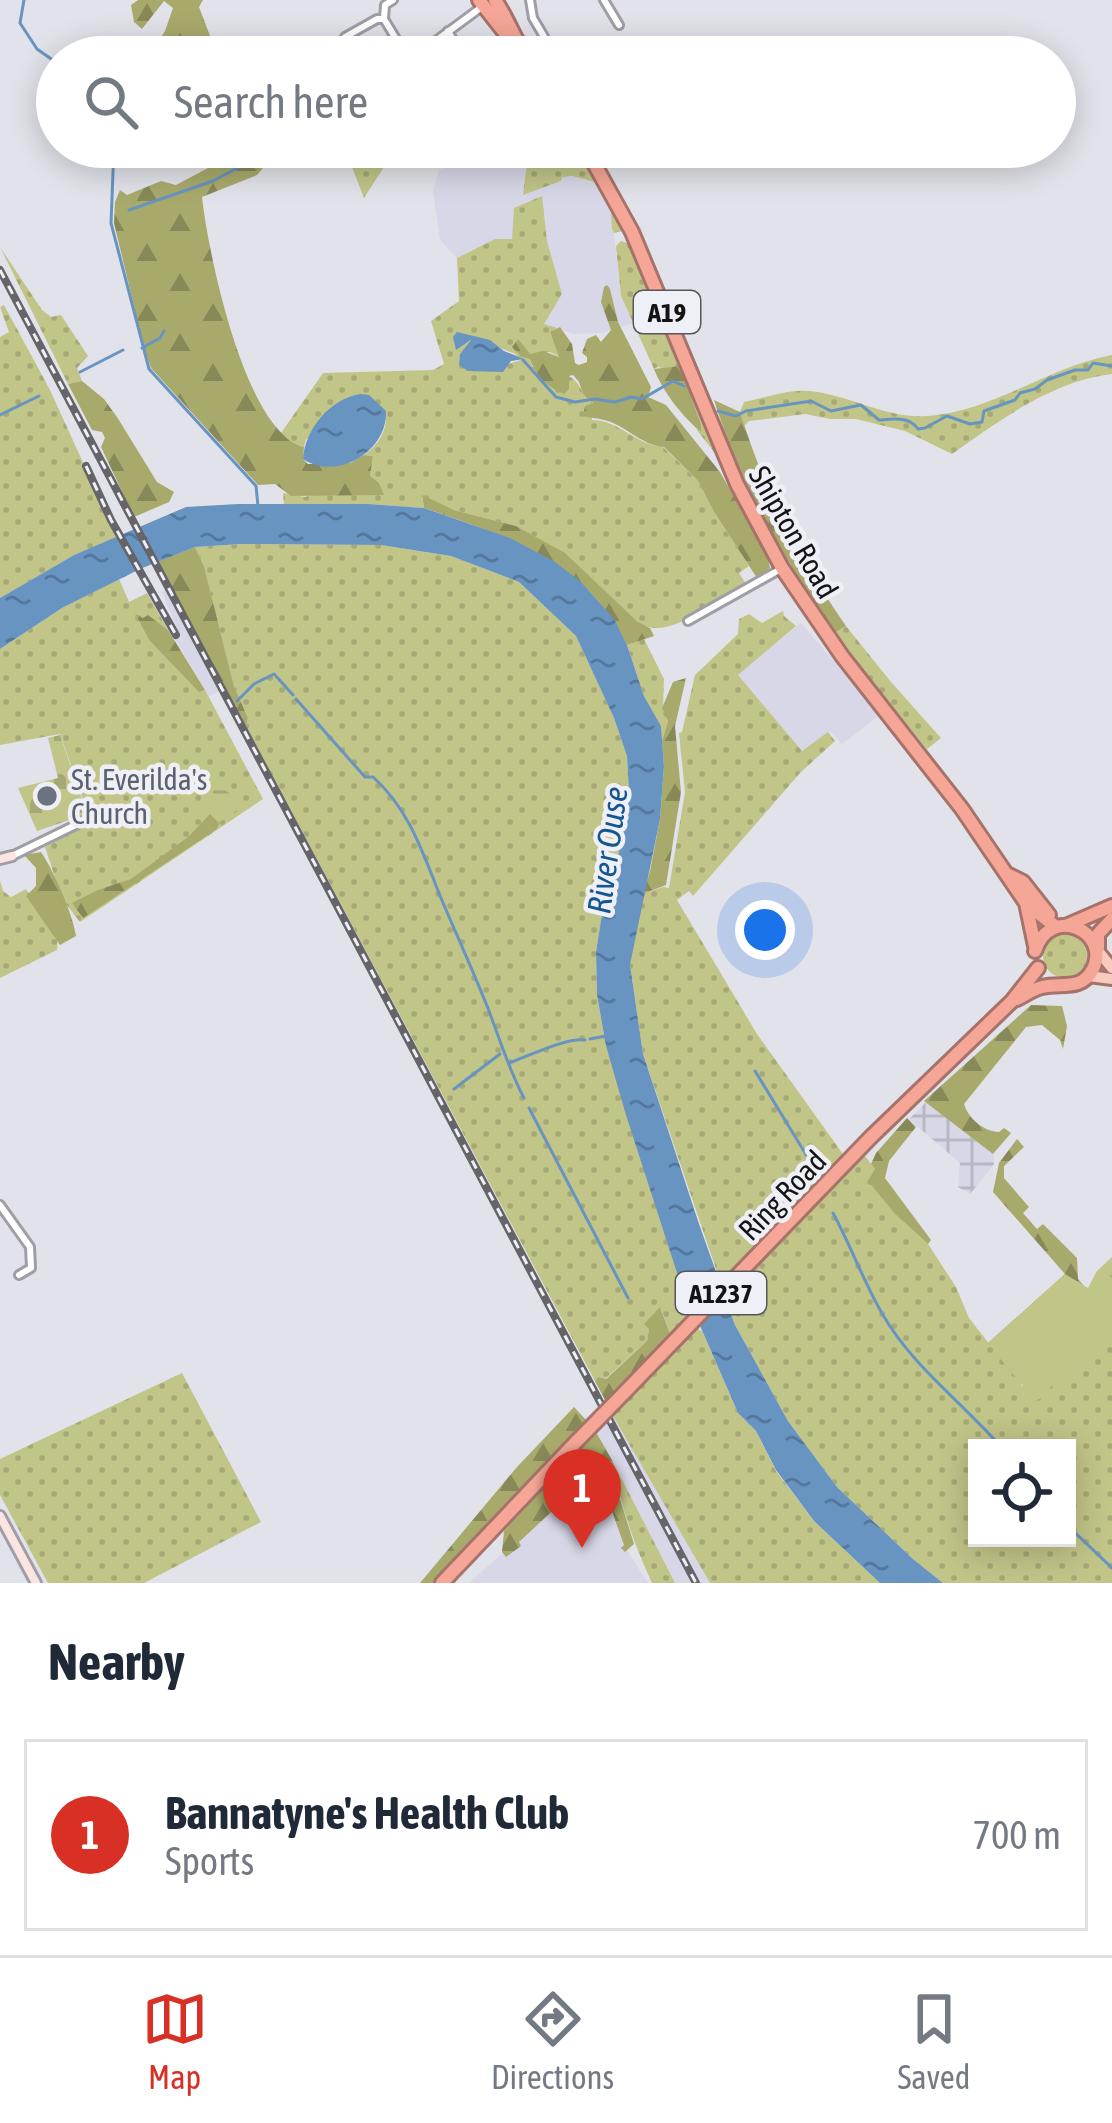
<!DOCTYPE html>
<html lang="en">
<head>
<meta charset="utf-8">
<style>
	:root { --surface:#fff; --page:#f2f2f3; --text:#1f2937; --muted:#747a83; --line:#e0e1e3; --accent:#d93025 }
	body { margin:0; font-family:"Asap Condensed",sans-serif; background:var(--page); color:var(--text) }
	.controls { position:absolute; right:36px; bottom:36px; display:grid; overflow:hidden; border-radius:0px; box-shadow:0 6px 30px #0003 }
	.controls button { width:108px; height:108px; display:grid; place-items:center; padding:0; border:0; border-bottom:3px solid var(--line); background:var(--surface); color:var(--text); font:60px sans-serif }
	.you { position:absolute; left:765px; top:930px; width:42px; height:42px; margin:-30px; border:9px solid #fff; border-radius:50%; background:#1a73e8; box-shadow:0 0 0 18px #1a73e833 }
	.badge { display:grid; place-items:center; width:78px; height:78px; border-radius:50%; background:var(--accent); color:#fff; font-size:39px; font-weight:700 }
	.pin { position:absolute; translate:-50% -99px; filter:drop-shadow(0 3px 6px #0008) }
	.pin::after { content:''; position:absolute; top:63px; width:42px; height:36px; background:inherit; clip-path:polygon(0 0,100% 0,50% 100%) }
	.list { margin:0; padding:0; list-style:none }
	h2 { display:flex; justify-content:space-between; align-items:center; height:156px; margin:0; padding:0 48px; font-size:51px }
	h2 small { font-size:39px; font-weight:400; color:var(--muted) }
	.list li { display:grid; grid-template-columns:78px 1fr auto; gap:36px; align-items:center; box-sizing:border-box; height:192px; margin:0 24px 24px; padding:0 24px; border:3px solid var(--line); border-radius:0px }
	.list b { display:block; font-size:45px; white-space:nowrap }
	.list p { margin:0; font-size:39px; white-space:nowrap; color:var(--muted) }
	.list em { font-size:39px; font-style:normal; color:var(--muted) }
	.icon { flex:none; width:66px; height:66px; fill:none; stroke:currentColor; stroke-width:2; stroke-linecap:round; stroke-linejoin:round }
	.map { position:relative; flex:none; width:1112px; height:1583px; overflow:hidden }
	.search { position:absolute; background:var(--surface); box-shadow:0 6px 30px #0003; left:36px; right:36px; top:36px; height:132px; display:flex; align-items:center; gap:30px; box-sizing:border-box; padding:0 42px; border-radius:66px; color:var(--muted); font-size:45px }
	.sheet { height:372px; background:var(--surface) }
	nav { display:flex; justify-content:space-around; align-items:center; box-sizing:border-box; height:168px; border-top:3px solid var(--line); background:var(--surface); font-size:33px; color:var(--muted) }
	nav a { display:grid; justify-items:center; gap:6px }
	nav .on { color:var(--accent) }
	.map>svg:first-child { display:block }
	.built { fill:#d7d7e7 }
	.industrial { fill:url(#industrial-grid) }
	.grass { fill:url(#grass-dots); fill-rule:evenodd }
	.forest { fill:url(#forest-firs) }
	.wetland { fill:url(#wetland-marsh) }
	.cemetery { fill:url(#cemetery-stones) }
	.pitch { fill:#c2c588 }
	.water { fill:url(#water-ripples) }
	.lines { fill:none; stroke-linecap:round; stroke-linejoin:round }
	.stream { stroke:#6894c2; stroke-width:3 }
	.street-casing { stroke:#9f9ea6; stroke-width:12 }
	.secondary-casing { stroke:#9f9ea6; stroke-width:14 }
	.primary-casing { stroke:#a6736a; stroke-width:16 }
	.highway-casing { stroke:#a6736a; stroke-width:18 }
	.street { stroke:#fff; stroke-width:6 }
	.secondary { stroke:#fce4e0; stroke-width:8 }
	.primary { stroke:#f9cac0; stroke-width:10 }
	.highway { stroke:#f5a696; stroke-width:12 }
	.rail-casing { stroke:#646469; stroke-width:8 }
	.rail { stroke:#efeff7; stroke-width:3; stroke-dasharray:9; stroke-linecap:butt }
	.highway-bridge-casing { stroke:#a6736a; stroke-width:18; stroke-linecap:butt }
	.highway-bridge { stroke:#f5a696; stroke-width:12 }
	.worship-dot { fill:#6b7280; stroke:#efeff7; stroke-width:4.5 }
	.labels { text-anchor:middle; dominant-baseline:central; stroke-width:9; stroke-linejoin:round; paint-order:stroke }
	.shield { fill:#efeff7; stroke:#56565a; stroke-width:3 }
	.shield-label { font-size:27px; font-weight:bold; fill:#141417 }
	.street-label { font-size:30px; fill:#141417; stroke:#efeff7 }
	.worship-label { font-size:30px; fill:#5b616d; stroke:#efeff7; text-anchor:start }
	.water-label { font-size:33px; font-style:italic; fill:#145790; stroke:#efeff7 }
</style>
</head>
<body>
<div class="map">
<svg width="1112" height="1583" viewBox="0 0 1112 1583">
	<defs>
		<pattern id="industrial-grid" width="8" height="8" patternUnits="userSpaceOnUse" patternTransform="scale(3)"><rect width="8" height="8" fill="#d7d7e7"/><path d="M0 4h8M4 0v8" fill="none" stroke="#b8b8c5"/></pattern>
		<pattern id="grass-dots" width="8" height="8" patternUnits="userSpaceOnUse" patternTransform="scale(3)"><rect width="8" height="8" fill="#c2c588"/><path d="M2 2h.1M6 6h.1" fill="none" stroke="#a6a875" stroke-width="1.8" stroke-linecap="round"/></pattern>
		<pattern id="forest-firs" width="22" height="20" patternUnits="userSpaceOnUse" patternTransform="scale(3)"><rect width="22" height="20" fill="#a8aa6c"/><path d="M5 1l3.5 6h-7zM16 11l3.5 6h-7z" fill="#888958"/></pattern>
		<pattern id="wetland-marsh" width="20" height="14" patternUnits="userSpaceOnUse" patternTransform="scale(3)"><rect width="20" height="14" fill="#c2c588"/><path d="M1 5h8M5 5V1M11 12h8M15 12V8" fill="none" stroke="#a6a875"/></pattern>
		<pattern id="cemetery-stones" width="16" height="16" patternUnits="userSpaceOnUse" patternTransform="scale(3)"><rect width="16" height="16" fill="#c2c588"/><path d="M2 7V4a2 2 0 0 1 4 0v3zM10 15v-3a2 2 0 0 1 4 0v3z" fill="#a6a875"/></pattern>
		<pattern id="water-ripples" width="26" height="14" patternUnits="userSpaceOnUse" patternTransform="scale(3)"><rect width="26" height="14" fill="#6894c2"/><path d="M2 4q2-2 4 0t4 0M15 11q2-2 4 0t4 0" fill="none" stroke="#54789d"/></pattern>
	</defs>
	<rect width="100%" height="100%" fill="#e2e2ea"/>
	<path class="built" d="M480,147h49l-5,47 37,-13 1,-4 12,-1 5,3 20,3 11,16 11,98 12,27 -30,10 -28,1 -32,-10 19,-30 -15,-53 -52,-2 -38,19 -17,-18 -7,-48 6,-22 34,-13 1,-8z
		M171,589l54,100 -16,7 -62,-103 5,-3 32,54 -22,-52z
		M801,623l79,92 -38,29 -12,-13 -28,21 -65,-77z
		M613,1416l68,114 29,53h-35l-79,-151z
		M590,1476l11,3 26,71 21,33h-179z"/>
	<path class="industrial" d="M926,1102l67,52 1,10 -24,30 -12,-7 2,-24 -51,-44z"/>
	<path class="grass" d="M349,147h48l3,4 -7,2 -29,45 -18,-46z
		M529,147h51c12,22 43,61 42,84l-8,2 -2,-4c-2,-27 3,-43 -28,-50 -20,-4 -1,-4 -22,-2l-1,4 -38,14z
		M542,196l5,45 15,53 -18,30 13,4 -7,5 10,24 -10,-5 -20,2 2,13c24,6 43,3 51,27l9,5v21c27,0 44,25 71,27l35,34 16,31 35,54 -10,7 7,11c-21,13 -67,46 -91,44 -7,0 -12,-4 -18,-7l-72,-67 -49,-28 -62,-16 -32,-13 2,11 -56,-4 -84,1 -1,-12 22,4 65,-21 3,-20 -9,-1c16,-12 23,-24 22,-44l-80,28 -2,8 -10,-3 -13,-11 42,-60 110,-3 11,-6 -13,-43 28,-20 -2,-43 38,-19h17l2,-31zM477,338l38,16 6,6 -13,4 -6,8 -27,-2 -15,-16z
		M621,241l13,4 91,221 -29,-37 5,2v-7l-15,-47 -12,-10 -5,2 -11,-2 -4,2 -33,-73 -5,-50z
		M0,247l42,63 9,7 10,-2 27,41 -11,12 5,13 -14,3z
		M4,305l46,85 67,147 -43,18 -74,43v-261l9,-5 -9,-25z
		M1112,355v19c-60,7 -112,46 -160,80l-47,-23 -49,-12h-26l-25,-5 -56,7 -5,5 -4,-14 4,-10c20,-4 45,-13 65,-11 39,3 77,28 118,25 66,-4 120,-49 185,-61z
		M241,544l140,1 70,11 68,26 57,54 38,82 13,38 2,36 -10,60 -14,43 -9,57 1,43 9,51 71,227 15,36 -22,25 -9,-25 -12,20 -2,12 -42,38 -7,-2 -3,4 -349,-655 2,-8 -14,-32 -30,-120 -9,-19z
		M119,579l10,23 18,-9 21,37 -20,-14 -4,3 -8,-3 13,24 50,51 6,-1 58,109 -183,123 -18,-23 -17,-52 54,-30 -11,-3 -28,-80 -60,11v-96l62,-41z
		M783,611l1,5 12,10 -58,49 64,76 26,-19 7,9 -35,32 -107,123 -4,-5 -12,9 80,134 88,123 -59,77 79,-78 10,13 21,46 32,29 28,43 13,31 54,69 46,-61 28,-55 15,-14v326h-169l-30,-24 -76,-72 -49,-66 -53,-96 -92,-271 -13,-89 13,-71 20,-7 6,1 16,-96 -6,-59 3,-1 13,-57 43,-41 1,-15 10,-5 13,9zM977,1448h90v90h-90z
		M846,626l45,56 50,56 -14,11 -94,-115z
		M644,639l20,40 -1,29 5,13 -6,20 -1,-15 -17,-30 -17,-51z
		M0,881l3,10 8,6 15,-8 32,49 -1,12 -57,28z
		M1043 956a22 22 0 1 1 44 0a22 22 0 1 1-44 0Z
		M696,1328l6,3 36,82 18,18 20,40 38,50 66,62h-170l-97,-167z
		M182,1373l79,149 -117,61h-96l-48,-88v-36z
		M613,1462l62,121h-23c-18,-39 -32,-78 -39,-121z"/>
	<path class="forest" d="M138,0h65l-4,7 16,42 -5,8h-45l-9,-12 9,-14 8,-23 -9,-7 -22,28 -8,-7 -3,-17z
		M262,155l6,7 -11,13 -55,22c6,55 43,236 102,250l-1,12 5,5 42,-1 14,-8 9,1 -3,20 9,7 5,12 -93,1 -16,-12 -17,1 -107,-117 -7,-20 -30,-125 1,-21 5,-12 7,5 34,-14 15,4 32,-17 14,-11 14,2z
		M607,285l3,4 8,33 33,65 -3,10 18,8 54,67 47,83 3,13 -13,10 -43,-66 -16,-31 -34,-34c-24,-2 -38,-22 -60,-27 -7,-2 -14,-2 -21,-4l2,-10 8,-3 -10,-9 -4,-12 -6,-7 -4,1v13l-5,5c-16,-7 -29,-18 -34,-35l-8,-2 -10,-10 6,-8 12,15 13,-3 16,6 -9,-25 10,-5 12,17 3,19 4,2 8,-3v-5l-5,-4 5,-14 9,-4 5,7 10,-12 -10,-28 3,-15z
		M680,366l21,58v8c-19,-16 -38,-40 -47,-63z
		M82,381l22,18 13,18 40,65 17,10 -5,10 -35,15 -33,-70 4,-9 -3,-6 -10,-2 -24,-46z
		M714,400l26,12c25,80 58,145 106,214l-13,8c-47,-75 -93,-150 -119,-234z
		M422,495l32,15 62,16 49,27 72,68 13,7 4,8 -27,9c-43,-86 -119,-108 -203,-137z
		M195,547l9,19 30,120 14,32 -2,8 -89,-164z
		M135,614l8,4 5,-3 20,15 37,60 -6,2 -50,-52z
		M686,678l-11,48 6,66 -15,93 -23,9 7,-23 10,-52 4,-53 -2,-25 6,-20 -6,-13 11,-26z
		M210,814l9,9 -2,6 -134,89 -11,-15 26,-13 33,-11 57,-42z
		M41,852c13,19 32,63 35,84l-16,9 -34,-49 10,-10v-18l-12,-13z
		M1031,1005l31,1 5,20 -4,23 -3,-9 -18,-15 -16,2 -62,77c4,14 20,28 35,28l5,-4 7,5 -18,21 -69,-53z
		M907,1118l9,9 -27,34 -4,17 46,62 -3,4 -32,-29 -28,-34 7,-12 -4,-5 5,-11z
		M1017,1139l7,8 -20,19v12l25,29 -6,6 14,16 6,-5 34,34 1,21 6,7 -63,98 -33,-41 77,-69 -72,-82 6,-29z
		M660,1307l10,27 -64,68 -11,-21 3,-4 8,2 41,-38 2,-12 -5,-5z
		M574,1407l13,14 -154,162h-13l97,-116z
		M596,1432l17,30 4,27 17,55 -9,8 -4,-4 3,-3 -23,-65 -5,1 -6,-5 -71,66 2,4 -15,11 -4,-5 2,-21z"/>
	<path class="wetland" d="M200,782c12,-1 26,8 35,16l2,12 -17,12 -15,-13 -1,-12 -10,-5z"/>
	<path class="cemetery" d="M60,735l27,79 -50,17 -19,-43 40,-10 -10,-40z"/>
	<path class="pitch" d="M1097,1271l10,2 5,5v58l-17,12 -7,14 -14,5 -6,10h-5l-15,13 -2,6 -11,5 -47,-58 77,-69 23,14z"/>
	<path class="water" d="M457,332l33,8 14,11 20,8 -13,2 -8,11 -35,-1 -9,-6 1,-11 12,-15 -16,11 -3,-13z
		M360,394l9,1 17,16c2,40 -49,71 -83,48 2,-30 27,-60 57,-65z
		M238,504h130l56,4 86,30 45,24 26,20 33,37 13,26 17,51 17,30 3,40 -4,53 -30,146 13,89 56,170 36,101 53,96 49,66 76,72 30,24h-63l-66,-62 -38,-51 -20,-39 -18,-18 -61,-140 -51,-158 -20,-69 -9,-51 -1,-43 9,-57 14,-43 10,-60 -2,-36 -13,-38 -38,-82 -57,-54 -68,-26 -70,-11 -140,-1 -46,3 -55,22 -78,39 -62,41v-51l74,-43 112,-48z"/>
	<g class="lines">
		<path class="stream" d="M24,0l-4,23 17,26 20,14
			M114,147l-3,76 38,146 107,117 2,20
			M129,210l84,-29 30,-16
			M142,348l18,-10 4,-7
			M523,360l33,37 19,5 20,-3 20,3 16,-5 11,2 31,-18 11,5
			M80,372l43,-22
			M718,411l18,5 10,-5 65,-10 20,10 30,-6 18,15c14,-1 30,-4 39,9l7,-1 22,-12 23,8 12,-2 2,-11 31,-11 5,-7 15,-4 12,-9 28,-10h13l5,-7 19,3
			M0,415l39,-19
			M296,699l69,78h8c37,33 50,77 68,121 16,38 33,75 48,113 11,29 20,59 35,87
			M237,701l17,-17 20,-10 19,21
			M590,1039l16,-3
			M509,1063c20,-7 58,-26 76,-23
			M755,1071l58,95
			M454,1089l46,-35
			M529,1108l99,190
			M833,1213c18,33 31,70 50,102 30,52 80,88 119,133
			M1067,1525l45,43"/>
		<g class="street-casing">
			<path id="street" d="M530,0l3,18 23,39
				M604,0l15,25
				M384,19l23,38
				M384,19l1,-14 8,-5
				M448,31l15,26
				M352,57l-7,-13v-7l32,-18h7
				M414,57l69,-51
				M688,621l91,-51
				M12,856l82,-40
				M0,1205l30,42 1,21 -12,7"/>
		</g>
		<g class="secondary-casing">
			<path id="secondary" d="M0,859l12,-3
				M0,1516l36,67"/>
		</g>
		<g class="primary-casing">
			<path id="primary" d="M1095,947l17,21
				M1089,976l23,3"/>
		</g>
		<g class="highway-casing">
			<path id="highway" d="M479,0l26,33 8,5
				M495,0c13,19 19,39 32,57
				M585,147l47,85 105,252 45,84 60,88 120,153 64,94 30,24
				M1009,875l14,7 26,33
				M1026,903l9,43
				M1068,925l44,-19
				M1098,948v-14l14,-15
				M1017,999c8,-4 16,-10 25,-12 19,-5 39,5 51,-18 18,-37 -42,-66 -58,-18
				M623,1394l248,-257 141,-136 26,-33
				M442,1583l135,-142"/>
		</g>
		<use href="#street" class="street"/>
		<use href="#secondary" class="secondary"/>
		<use href="#primary" class="primary"/>
		<use href="#highway" class="highway"/>
		<g class="rail-casing">
			<path id="rail" d="M0,270l696,1313
				M86,466l25,54 65,115"/>
		</g>
		<use href="#rail" class="rail"/>
		<g class="highway-bridge-casing">
			<path id="highway-bridge" d="M577,1441l46,-47"/>
		</g>
		<use href="#highway-bridge" class="highway-bridge"/>
	</g>
	<circle class="worship-dot" cx="47" cy="796" r="12"/>
	<g class="labels">
		<g class="shield">
			<rect x="634" y="291" width="66" height="42" rx="9"/>
			<rect x="676" y="1272" width="90" height="42" rx="9"/>
		</g>
		<g class="shield-label">
			<text x="667" y="312">A19</text>
			<text x="721" y="1293">A1237</text>
		</g>
		<g class="street-label">
			<text transform="translate(794 532) rotate(60)">Shipton Road</text>
			<text transform="translate(782 1195) rotate(-46)">Ring Road</text>
		</g>
		<g class="worship-label">
			<text x="71" y="779">St. Everilda's<tspan x="71" dy="34">Church</tspan></text>
		</g>
		<g class="water-label">
			<text transform="translate(607 850) rotate(-82)">River Ouse</text>
		</g>
	</g>
</svg>
<div class="controls">
<button><svg class="icon" aria-label="locate" viewBox="0 0 24 24"><circle cx="12" cy="12" r="6"/><path d="M12 2v4M12 18v4M2 12h4M18 12h4"/></svg></button>
</div>
<div class="you"></div>
<div class="pin badge" style="left:582px;top:1548px">1</div>
<div class="search"><svg class="icon" aria-label="search" viewBox="0 0 24 24"><circle cx="10" cy="10" r="6"/><path d="M15 15l6 6"/></svg>Search here</div>
</div>
<section class="sheet">
<h2>Nearby<small></small></h2>
<ul class="list">
<li><span class="badge">1</span><div><b>Bannatyne's Health Club</b><p>Sports</p></div><em>700 m</em></li>
</ul>
</section>
<nav>
<a class="on"><svg class="icon" aria-label="map" viewBox="0 0 24 24"><path d="M3 6l6-2 6 2 6-2v14l-6 2-6-2-6 2zM9 4v14M15 6v14"/></svg>Map</a>
<a><svg class="icon" aria-label="directions" viewBox="0 0 24 24"><path d="M12 3l9 9-9 9-9-9zM9 14v-3h6M13 9l2 2-2 2"/></svg>Directions</a>
<a><svg class="icon" aria-label="saved" viewBox="0 0 24 24"><path d="M7 4h10v16l-5-4-5 4z"/></svg>Saved</a>
</nav>
</body>
</html>
